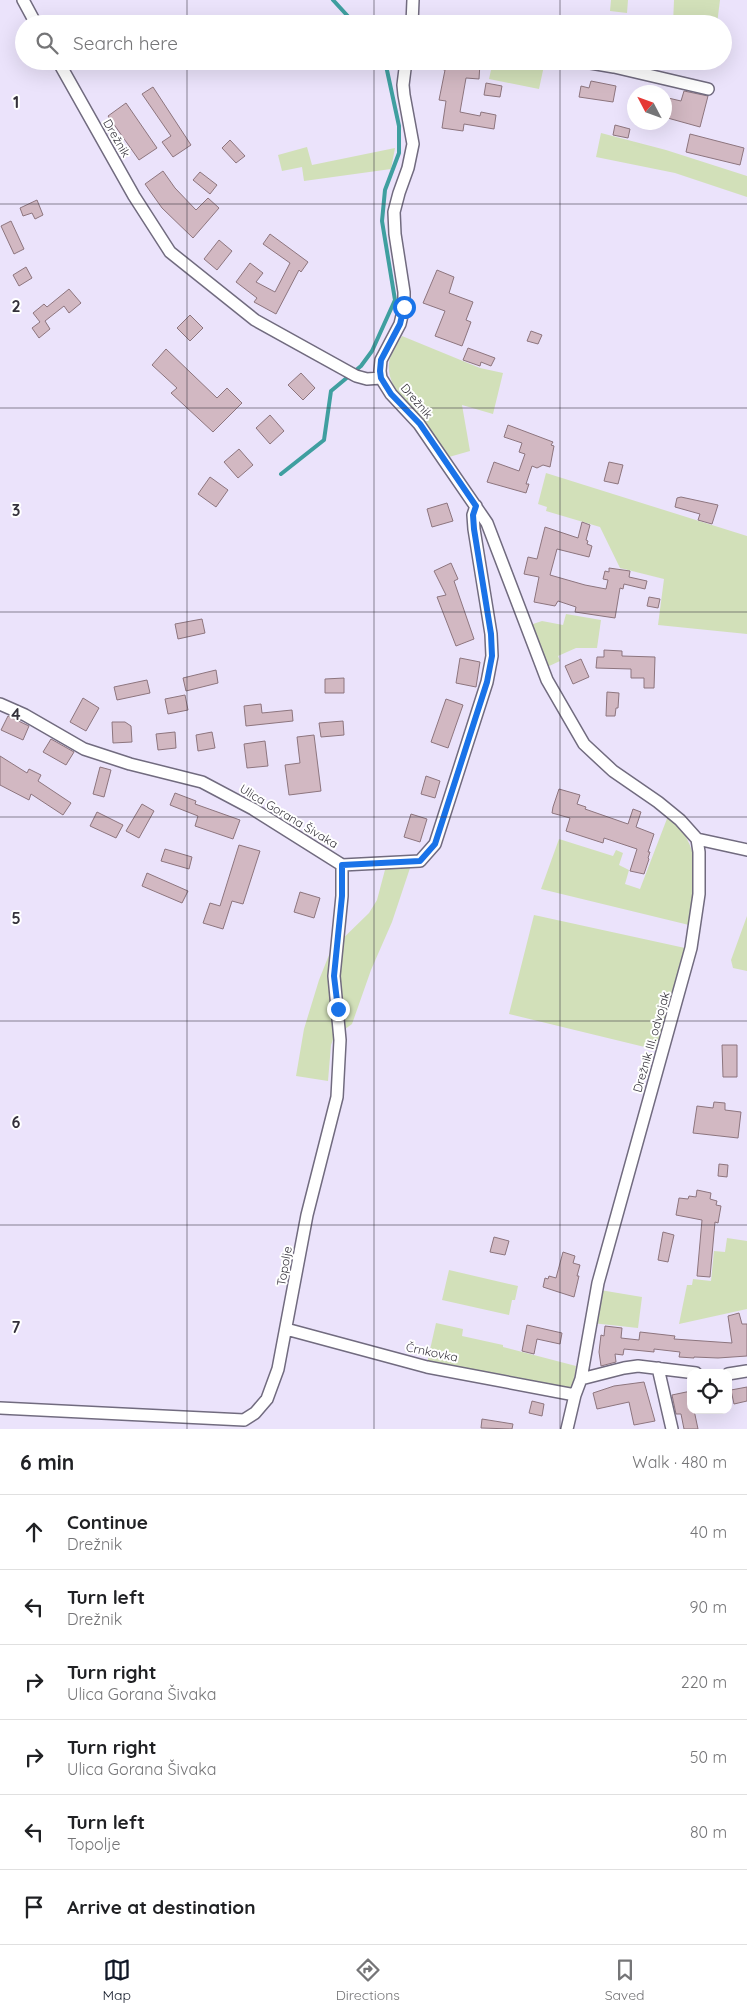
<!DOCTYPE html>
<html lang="en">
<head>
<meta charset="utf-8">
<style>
	:root { --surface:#fff; --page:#f6f6f6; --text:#202124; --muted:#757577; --line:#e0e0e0; --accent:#111827 }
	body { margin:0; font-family:Quicksand,sans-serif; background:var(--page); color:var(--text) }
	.controls { position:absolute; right:15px; bottom:15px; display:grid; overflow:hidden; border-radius:10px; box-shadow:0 5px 20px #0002 }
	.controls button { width:45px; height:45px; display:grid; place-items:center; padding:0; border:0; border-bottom:1px solid var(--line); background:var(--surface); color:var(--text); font:25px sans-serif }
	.compass { position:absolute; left:627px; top:85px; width:45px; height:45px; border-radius:50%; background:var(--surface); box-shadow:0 5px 20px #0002; rotate:311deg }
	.stop { position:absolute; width:15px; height:15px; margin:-11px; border:4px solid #1a73e8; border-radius:50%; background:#fff }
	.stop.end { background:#1a73e8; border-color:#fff; box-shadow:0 1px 5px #0008 }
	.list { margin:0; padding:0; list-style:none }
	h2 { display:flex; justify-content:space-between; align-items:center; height:65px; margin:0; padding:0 20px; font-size:21px }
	h2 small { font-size:16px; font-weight:400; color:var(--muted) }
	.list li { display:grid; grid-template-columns:32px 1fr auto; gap:15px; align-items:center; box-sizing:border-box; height:75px; padding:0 20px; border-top:1px solid var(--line) }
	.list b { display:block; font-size:19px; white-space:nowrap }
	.list p { margin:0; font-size:16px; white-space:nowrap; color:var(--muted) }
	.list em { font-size:16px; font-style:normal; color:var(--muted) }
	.icon { flex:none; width:28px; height:28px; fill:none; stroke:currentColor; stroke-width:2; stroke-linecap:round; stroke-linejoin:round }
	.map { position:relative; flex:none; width:747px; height:1429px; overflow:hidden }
	.search { position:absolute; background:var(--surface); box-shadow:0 5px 20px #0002; left:15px; right:15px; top:15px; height:55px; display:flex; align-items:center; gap:12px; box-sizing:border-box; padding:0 18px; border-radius:28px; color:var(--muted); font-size:19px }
	.sheet { height:515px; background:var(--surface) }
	nav { display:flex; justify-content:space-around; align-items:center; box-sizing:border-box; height:70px; border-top:1px solid var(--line); background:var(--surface); font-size:14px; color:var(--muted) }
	nav a { display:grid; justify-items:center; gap:2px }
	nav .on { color:var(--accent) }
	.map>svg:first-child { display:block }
	.green { fill:#d2e0b9 }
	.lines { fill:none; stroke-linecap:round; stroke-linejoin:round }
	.stream { stroke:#3f9fa0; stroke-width:4 }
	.building { fill:#d2b8c2; stroke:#8d757e }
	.minor-casing { stroke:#716b7f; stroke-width:14 }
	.minor { stroke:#fff; stroke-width:11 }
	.route { stroke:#1a73e8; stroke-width:6 }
	.grid { fill:none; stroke:#34313a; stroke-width:1; stroke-opacity:0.55 }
	.labels { text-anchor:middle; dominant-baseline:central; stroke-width:4; stroke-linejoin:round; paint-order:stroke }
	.street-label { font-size:12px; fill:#34313a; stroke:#fff }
	.grid-label { font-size:16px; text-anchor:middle; font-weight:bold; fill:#34313a; stroke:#fff; stroke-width:4; stroke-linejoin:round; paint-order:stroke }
</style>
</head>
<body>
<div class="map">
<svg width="747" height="1429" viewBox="0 0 747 1429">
	<rect width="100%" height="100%" fill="#ebe3fb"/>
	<path class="green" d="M611,0h17l-1,13 -17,-2z
		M674,0h46l-3,24h-44z
		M493,61h52l-6,28 -50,-10z
		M601,133l65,17 81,26v21l-72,-24 -79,-16z
		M307,147l5,18 83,-17 -4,21 -87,12 -2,-14 -20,4 -4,-16z
		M402,336l78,32 23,5 -10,41 -31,-9 8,46 -21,6 -55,-70c-10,-22 -5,-31 8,-51z
		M546,473l201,63v98l-89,-9 6,-46 -44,-11 -20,-41 -54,-16 1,-4 -9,-3z
		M566,614l35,6 -4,28h-21l-18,8 2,5 -13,6 -17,-42 12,-4 21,4z
		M668,816c37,31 27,67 21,109l-148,-36 18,-50 54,17 3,-6 7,3 -4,12 10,5 -4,14 15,5z
		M386,866l24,2 -18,54 -21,48 -19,54 -18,13 -3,8 -3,36 -32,-5 8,-47 15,-49 12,-30 38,-37 8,-13z
		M534,915l151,33 -7,33 -21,69 -148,-36z
		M747,916v55l-14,-3 -2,-8z
		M727,1238l20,3v68l-68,15 8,-39h5l1,-6 18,2 3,-30 11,1z
		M449,1270l69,16 -3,14h-3l-3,15 -67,-15z
		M600,1290l42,7 -4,31 -46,-5z
		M436,1323l27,6 -1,7 41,9v2l73,19 -3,24 -146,-27z"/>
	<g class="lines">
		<path class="stream" d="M333,0l22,24
			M281,474l43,-34 7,-49 30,-25 11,-15 23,-51 -13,-79 3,-31 14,-37v-27l-14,-65"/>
	</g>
	<path class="building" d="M425,61l55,2 -1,16 -13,-1 -6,34 20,4 1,-4 15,3 -2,14 -30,-5 -1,7 -21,-3 4,-27 -7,-1 6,-30 -20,-4z
		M591,81l25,5 -3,16 -34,-5 2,-11 8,2z
		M486,83l16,3 -2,11 -16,-2z
		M153,87l38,58 -18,12 -11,-15 9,-6 -29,-42z
		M684,91l24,5 -8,31 -36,-10v-20l17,4z
		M126,103l31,45 -18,12 -31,-44z
		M615,125l15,4 -2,9 -15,-3z
		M690,134l54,14 -4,17 -54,-13z
		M230,140l15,16 -9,7 -14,-15z
		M163,171l12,17 21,22 12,-12 11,10 -26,30 -31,-30 -17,-24z
		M200,172l17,13 -7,9 -17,-14z
		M37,200l6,15 -8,4 -3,-6 -9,3 -3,-8z
		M11,221l13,28 -10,5 -13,-28z
		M270,234l38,28 -7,10 -2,-2 -23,44 -22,-12 3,-4 -21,-16 14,-19 13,10 -7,9 19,10 15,-29 -27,-19z
		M219,240l13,11 -15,19 -13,-11z
		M26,267l6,11 -13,8 -6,-11z
		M437,270l17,7 -5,16 24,9 -7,18 5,2 -9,24 -27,-10 10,-25 -22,-8z
		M69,289l12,14 -12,10 -5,-7 -19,15 5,8 -11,9 -7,-10 8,-6 -7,-9 11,-9 3,3z
		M190,315l13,13 -13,13 -13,-13z
		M531,331l11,4 -4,9 -11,-3z
		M468,348l27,10 -4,8 -10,-4 -1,4 -17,-6z
		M166,349l51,49 10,-10 15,15 -29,29 -42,-39 6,-5 -25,-23z
		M301,373l14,15 -12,12 -15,-15z
		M270,415l14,16 -14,13 -14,-16z
		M508,425l45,17 -2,3 3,1 -4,21 -7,-2 -6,3 -5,-2 -6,18h3l-3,9 -39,-11 7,-20 25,9 6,-17 -6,-2 3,-9 -18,-6z
		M239,449l14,16 -15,13 -14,-16z
		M609,462l14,3 -5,19 -14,-3z
		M210,477l18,13 -12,17 -18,-13z
		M681,497l37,8 -6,19 -14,-4 2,-6 -25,-7 2,-9z
		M447,503l6,18 -21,6 -5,-18z
		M582,522l8,3 -4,15 2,1 -1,3 5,2 -3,11 -32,-8 -7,26 35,10 21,4 2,-9 -5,-1 2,-8 4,1v-4l21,3 -1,6 18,4 -2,8 -21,-5 -1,5 -3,-1 -5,30 -40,-6 1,-5 -18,-6 -3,5 -21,-4 5,-25 -15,-3 4,-17 9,2 8,-32 33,11z
		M451,563l7,16 -4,2 20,58 -18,7 -19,-49 9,-2 -12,-24z
		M649,597l11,2 -2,9 -11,-2z
		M202,619l3,14 -27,6 -3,-15z
		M604,650l18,1v5l33,1 -1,31h-10v-10h-13v-9l-35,-1 1,-11h7z
		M460,658l20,4 -4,25 -20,-4z
		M581,659l8,18 -16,7 -8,-18z
		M216,670l2,13 -32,8 -3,-13z
		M344,678v15h-19v-14z
		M147,680l3,13 -33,7 -3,-13z
		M607,692l12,1 -1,15h-2l-1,8h-9z
		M185,695l3,15 -20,4 -3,-15z
		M83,698l16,10 -13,23 -16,-9z
		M446,699l17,6 -15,43 -17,-6z
		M261,704l1,9 30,-3 1,11 -47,5 -2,-20z
		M8,716l21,10 -6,14 -22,-10z
		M343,721l1,14 -23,2 -2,-14z
		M112,722h13l6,4 1,16 -19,1z
		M175,732l1,16 -18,2 -2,-16z
		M212,732l3,16 -17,3 -2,-16z
		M314,735l7,56 -32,4 -4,-30 15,-2 -3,-26z
		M51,739l23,13 -8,13 -23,-13z
		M265,741l3,25 -21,2 -3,-24z
		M0,756l27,17 2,-4 12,6 -3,6 33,22 -8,12 -32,-21 -2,6 -29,-15z
		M100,767l11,3 -7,27 -11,-3z
		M426,776l14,5 -5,17 -14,-4z
		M559,789l21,6 -3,9 9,3 -1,2 43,15 5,-15 8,3 -5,15 18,7 -6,18h2l-2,6 1,1 -5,15 -14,-3 7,-22 -33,-11 -1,5 -37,-12 4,-13 -18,-5 1,-6z
		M175,793l21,8 -1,3 45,16 -7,19 -38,-13 3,-10 -28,-11z
		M142,804l12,7 -15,27 -13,-7z
		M97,812l26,13 -7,13 -26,-12z
		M411,814l16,5 -7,23 -16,-5z
		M239,845l21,6 -17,53 -11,-3 -9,28 -20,-6 7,-20 10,3z
		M165,849l27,8 -3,12 -28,-8z
		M147,873l41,18 -6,12 -40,-17z
		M300,892l20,6 -6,20 -20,-6z
		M722,1045h15v32h-14z
		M714,1102l11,1v7l16,2 -3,26 -45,-5 4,-27 16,2z
		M719,1164l9,1 -1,12 -9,-1z
		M697,1190l14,3 -1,6 7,2 -1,4 5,1 -3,17 -3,-1 -5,55 -13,-1 5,-56 -26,-5 3,-17 9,1 1,-3 7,1z
		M663,1232l11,3 -6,27 -10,-2z
		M494,1237l15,4 -4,14 -15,-3z
		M563,1252l12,4 -2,7 7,2 -3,11h2l-5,21 -31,-10 2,-9 3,1 1,-3 7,2z
		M739,1313l3,11h5v32l-29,2 -24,-1v1l-15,-1 1,-5 -26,-3v3l-30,-3 -1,6 -8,-1 1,8 -15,4 -2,-14 2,-17 3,1 1,-10 17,2 -1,10 18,2 1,-8 35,4 -1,3 58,4 -4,-27z
		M527,1325l35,8 -2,11 -23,-5 -3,15 -12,-3z
		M644,1382l11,39 -21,4 -5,-23 -32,7 -4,-16 21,-7z
		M747,1387v14l-13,3 -3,-14z
		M691,1391v19h3l4,19h-14l-3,-15h-5l-4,-19z
		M532,1401l12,3 -2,12 -13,-3z
		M482,1419l31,5 -1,5 -31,-1z"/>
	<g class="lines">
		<g class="minor-casing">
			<path id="minor" d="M23,0l13,24
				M412,24l1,-24
				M58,61l76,135 36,56 85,68 101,56 11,3 14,-1
				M406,61l-3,24 1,10 9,49 -5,24 -9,25 -5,19 1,22 9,58v15l-4,17 -19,36 -1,11 1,7 10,16 28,30 68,99 60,157 37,64 29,27 45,31 22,18 17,19 2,13v42l-8,54 -93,335 -17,96 -6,16 -8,34
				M579,61l35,6 94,22
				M0,704l25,11 59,34 46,15 72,18 51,27 89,56 78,-4 15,-17 52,-162 5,-26 -1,-22 -17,-105 -1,-14 3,-9
				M697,839l50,11
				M286,1329l141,38 148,28
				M658,1368l14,61
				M728,1374l19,-3
				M581,1379l43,-11 14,-2 58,7
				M0,1408l244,12 11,-7 12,-14 11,-30 29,-154 30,-118 3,-57 -6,-64 8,-80v-31"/>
		</g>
		<use href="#minor" class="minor"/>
	</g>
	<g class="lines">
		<path class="route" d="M338,1009l-4,-33 8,-80v-31l78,-4 15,-17 52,-162 5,-26 -1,-22 -17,-105 -1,-14 3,-9 -56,-82 -29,-30 -10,-16 -1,-7 1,-11 19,-36 4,-17"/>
	</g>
	<path class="grid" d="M187,0v24M374,0v24M560,0v24M187,61v1368M374,61v1368M560,61v1368M0,204h747M0,408h747M0,612h747M0,817h747M0,1021h747M0,1225h747"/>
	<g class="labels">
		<g class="street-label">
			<text transform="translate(117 138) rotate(60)">Drežnik</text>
			<text transform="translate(417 401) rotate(49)">Drežnik</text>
			<text transform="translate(289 816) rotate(31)">Ulica Gorana Šivaka</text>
			<text transform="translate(651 1042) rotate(-74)">Drežnik III. odvojak</text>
			<text transform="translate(284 1266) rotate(-80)">Topolje</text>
			<text transform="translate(432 1352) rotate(12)">Črnkovka</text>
		</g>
	</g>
	<g class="grid-label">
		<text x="16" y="108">1</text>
		<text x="16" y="312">2</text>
		<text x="16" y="516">3</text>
		<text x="16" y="720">4</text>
		<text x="16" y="924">5</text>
		<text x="16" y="1128">6</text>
		<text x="16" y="1333">7</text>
	</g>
</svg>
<div class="controls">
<button><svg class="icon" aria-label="locate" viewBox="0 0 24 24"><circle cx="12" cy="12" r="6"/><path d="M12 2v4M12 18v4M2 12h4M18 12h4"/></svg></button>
</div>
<svg class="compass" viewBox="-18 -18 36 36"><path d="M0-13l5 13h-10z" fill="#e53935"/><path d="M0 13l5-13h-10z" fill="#757577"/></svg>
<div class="stop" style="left:404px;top:307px"></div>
<div class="stop end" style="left:338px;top:1009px"></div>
<div class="search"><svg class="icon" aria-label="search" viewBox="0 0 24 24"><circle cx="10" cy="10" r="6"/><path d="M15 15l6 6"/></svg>Search here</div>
</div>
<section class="sheet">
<h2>6 min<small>Walk · 480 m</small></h2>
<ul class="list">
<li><svg class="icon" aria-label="ahead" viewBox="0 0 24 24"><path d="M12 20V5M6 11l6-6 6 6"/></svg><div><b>Continue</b><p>Drežnik</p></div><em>40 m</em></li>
<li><svg class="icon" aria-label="left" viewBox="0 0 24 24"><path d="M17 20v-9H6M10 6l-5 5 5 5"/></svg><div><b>Turn left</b><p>Drežnik</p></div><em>90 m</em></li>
<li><svg class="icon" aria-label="right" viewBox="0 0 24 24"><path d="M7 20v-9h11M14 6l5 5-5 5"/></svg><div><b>Turn right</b><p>Ulica Gorana Šivaka</p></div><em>220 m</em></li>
<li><svg class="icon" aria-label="right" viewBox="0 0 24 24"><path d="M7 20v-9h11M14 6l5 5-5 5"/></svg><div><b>Turn right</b><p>Ulica Gorana Šivaka</p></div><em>50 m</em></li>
<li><svg class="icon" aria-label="left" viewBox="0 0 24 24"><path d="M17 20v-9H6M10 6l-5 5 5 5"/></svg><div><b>Turn left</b><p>Topolje</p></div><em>80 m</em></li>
<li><svg class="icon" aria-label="arrive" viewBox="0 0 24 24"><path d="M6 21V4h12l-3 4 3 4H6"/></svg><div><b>Arrive at destination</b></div></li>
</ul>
</section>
<nav>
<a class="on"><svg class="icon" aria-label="map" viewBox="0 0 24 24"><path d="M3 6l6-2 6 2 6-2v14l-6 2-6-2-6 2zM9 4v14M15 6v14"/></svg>Map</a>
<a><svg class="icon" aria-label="directions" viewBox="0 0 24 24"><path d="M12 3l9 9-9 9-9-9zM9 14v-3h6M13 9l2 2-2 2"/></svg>Directions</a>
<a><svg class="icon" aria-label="saved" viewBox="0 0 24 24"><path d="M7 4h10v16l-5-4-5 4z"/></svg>Saved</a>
</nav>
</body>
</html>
